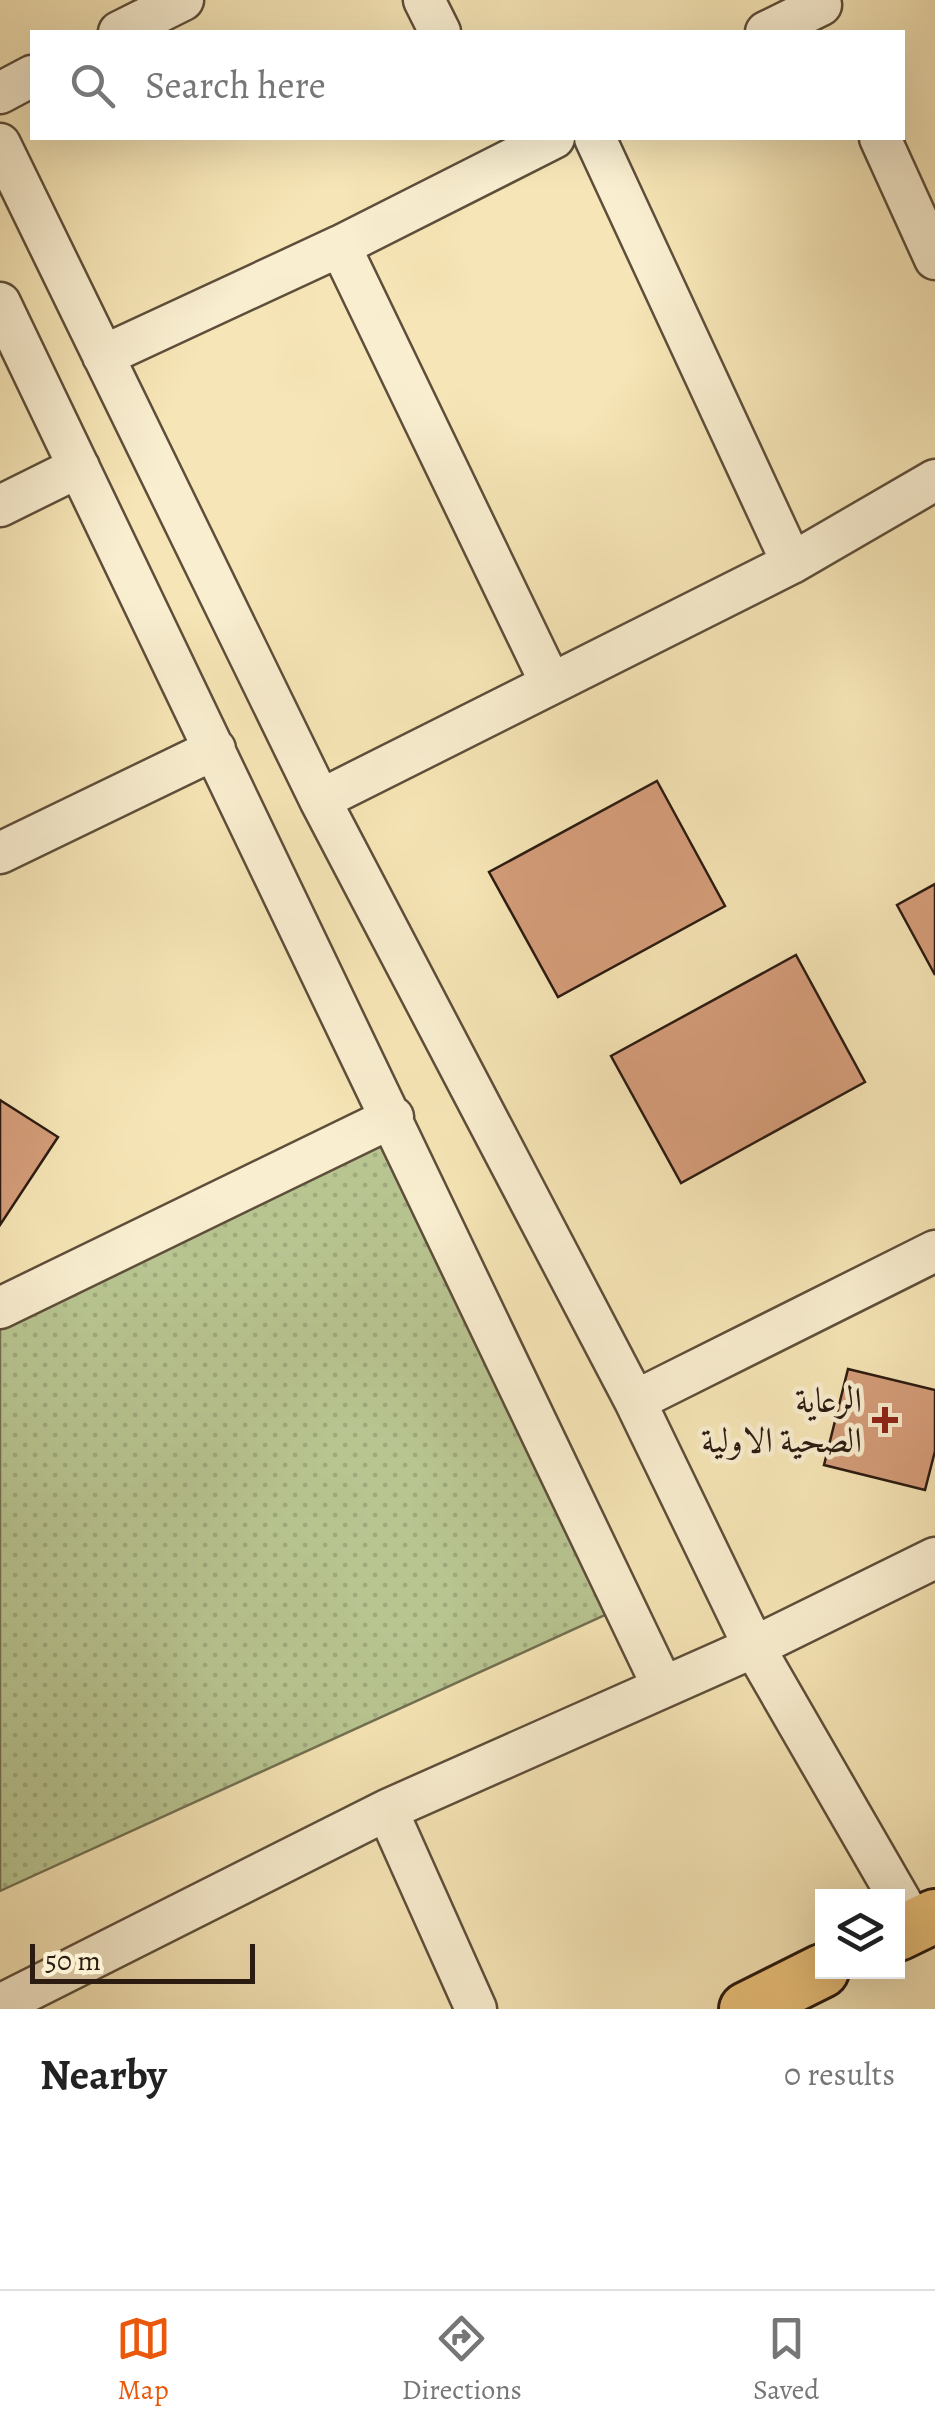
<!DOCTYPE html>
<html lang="en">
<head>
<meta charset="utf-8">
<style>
	:root { --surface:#fff; --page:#f6f6f6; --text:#222; --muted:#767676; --line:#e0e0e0; --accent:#ea580c }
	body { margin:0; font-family:Alegreya,Amiri,serif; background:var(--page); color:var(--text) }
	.controls { position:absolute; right:30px; bottom:30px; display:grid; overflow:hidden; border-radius:0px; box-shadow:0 10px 40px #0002 }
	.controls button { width:90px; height:90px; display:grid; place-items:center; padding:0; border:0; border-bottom:2px solid var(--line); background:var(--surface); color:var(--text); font:50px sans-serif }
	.scale { position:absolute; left:30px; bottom:25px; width:225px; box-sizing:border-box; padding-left:10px; border:5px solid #2b1b11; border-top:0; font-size:28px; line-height:35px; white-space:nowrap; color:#2b1b11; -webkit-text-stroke:8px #f9eed0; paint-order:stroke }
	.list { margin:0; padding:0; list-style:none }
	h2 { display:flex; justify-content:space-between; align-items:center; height:130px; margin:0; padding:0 40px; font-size:42px }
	h2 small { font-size:32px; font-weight:400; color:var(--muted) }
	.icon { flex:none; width:55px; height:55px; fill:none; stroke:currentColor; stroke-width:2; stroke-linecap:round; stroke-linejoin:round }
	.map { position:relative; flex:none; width:935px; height:2009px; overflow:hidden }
	.search { position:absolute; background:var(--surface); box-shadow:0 10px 40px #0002; left:30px; right:30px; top:30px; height:110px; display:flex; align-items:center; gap:25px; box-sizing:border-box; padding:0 35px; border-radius:0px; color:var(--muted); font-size:38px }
	.sheet { height:280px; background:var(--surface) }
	nav { display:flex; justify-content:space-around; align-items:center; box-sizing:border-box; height:140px; border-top:2px solid var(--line); background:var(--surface); font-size:28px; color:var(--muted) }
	nav a { display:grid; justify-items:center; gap:5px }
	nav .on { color:var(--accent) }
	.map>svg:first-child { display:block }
	.park { fill:url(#park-dots); stroke:#727051; stroke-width:2.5 }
	.building { fill:#d59d7a; stroke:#2b1b11; stroke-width:2.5 }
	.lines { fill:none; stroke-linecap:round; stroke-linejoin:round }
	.minor-casing { stroke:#5e4e3a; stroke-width:45 }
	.major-casing { stroke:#2b1b11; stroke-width:58 }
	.minor { stroke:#f9eed0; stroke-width:40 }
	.major { stroke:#ebc27b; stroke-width:52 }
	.poi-dot { fill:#8f2418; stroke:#f9eed0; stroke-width:4 }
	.labels { text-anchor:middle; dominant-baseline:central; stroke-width:9; stroke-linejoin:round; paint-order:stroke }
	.poi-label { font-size:35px; fill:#2b1b11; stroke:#f9eed0; text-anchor:end }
</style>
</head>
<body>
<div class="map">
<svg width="935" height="2009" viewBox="0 0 935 2009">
	<defs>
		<pattern id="park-dots" width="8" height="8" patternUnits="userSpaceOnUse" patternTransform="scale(2.5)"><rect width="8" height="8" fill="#b8c591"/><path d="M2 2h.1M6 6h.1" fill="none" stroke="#9ea97c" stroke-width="1.8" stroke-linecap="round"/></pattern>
	</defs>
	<rect width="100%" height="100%" fill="#f6e5b6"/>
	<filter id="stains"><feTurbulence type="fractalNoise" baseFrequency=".002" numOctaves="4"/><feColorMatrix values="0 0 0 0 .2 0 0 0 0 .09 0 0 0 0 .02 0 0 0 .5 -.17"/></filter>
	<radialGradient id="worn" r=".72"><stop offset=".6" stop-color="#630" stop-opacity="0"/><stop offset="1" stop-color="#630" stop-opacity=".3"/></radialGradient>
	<path class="park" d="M393,1117l234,488 -627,286v-583z"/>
	<path class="building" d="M657,781l68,125 -167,91 -69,-125z
		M935,884v91l-38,-70z
		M796,955l69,127 -184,101 -70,-127z
		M0,1100l58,37 -58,88z
		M848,1369l87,21v61l-10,39 -101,-25z"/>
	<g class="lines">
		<g class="minor-casing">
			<path id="minor" d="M424,0l16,32
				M119,32l64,-32
				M766,32l55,-27
				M0,93l32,-17
				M595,138l197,425
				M880,138l55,121
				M0,144l320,656 315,601 119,246 161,279
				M340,246l211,438
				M0,303l663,1384
				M103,356l237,-110 214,-108
				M0,506l79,-39
				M320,800l472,-237 143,-83
				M0,853l215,-104
				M0,1308l393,-191
				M635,1401l300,-150
				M387,1810l89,199
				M0,2005l387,-195 367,-163 181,-89"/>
		</g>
		<g class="major-casing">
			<path id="major" d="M898,1934l37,-18
				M746,2009l76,-38"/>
		</g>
		<use href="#minor" class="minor"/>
		<use href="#major" class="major"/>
	</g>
	<path class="poi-dot" d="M880 1405h10v10h10v10h-10v10h-10v-10h-10v-10h10z"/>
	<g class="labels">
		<g class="poi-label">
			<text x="862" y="1400">الرعاية<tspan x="862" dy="40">الصحية الاولية</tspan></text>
		</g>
	</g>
	<rect width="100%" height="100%" filter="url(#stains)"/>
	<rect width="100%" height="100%" fill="url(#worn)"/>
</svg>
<div class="controls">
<button><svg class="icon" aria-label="layers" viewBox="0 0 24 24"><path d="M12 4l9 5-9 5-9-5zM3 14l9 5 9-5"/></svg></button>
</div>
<div class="scale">50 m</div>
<div class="search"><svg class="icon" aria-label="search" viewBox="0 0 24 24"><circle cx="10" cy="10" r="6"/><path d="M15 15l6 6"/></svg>Search here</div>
</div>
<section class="sheet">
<h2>Nearby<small>0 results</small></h2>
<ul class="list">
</ul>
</section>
<nav>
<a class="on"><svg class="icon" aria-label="map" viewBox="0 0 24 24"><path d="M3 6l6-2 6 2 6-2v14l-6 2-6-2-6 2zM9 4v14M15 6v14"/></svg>Map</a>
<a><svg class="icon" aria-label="directions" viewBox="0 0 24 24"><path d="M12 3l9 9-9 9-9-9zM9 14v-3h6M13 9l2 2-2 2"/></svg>Directions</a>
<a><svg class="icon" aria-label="saved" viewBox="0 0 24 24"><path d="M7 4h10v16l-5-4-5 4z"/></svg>Saved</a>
</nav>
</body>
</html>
